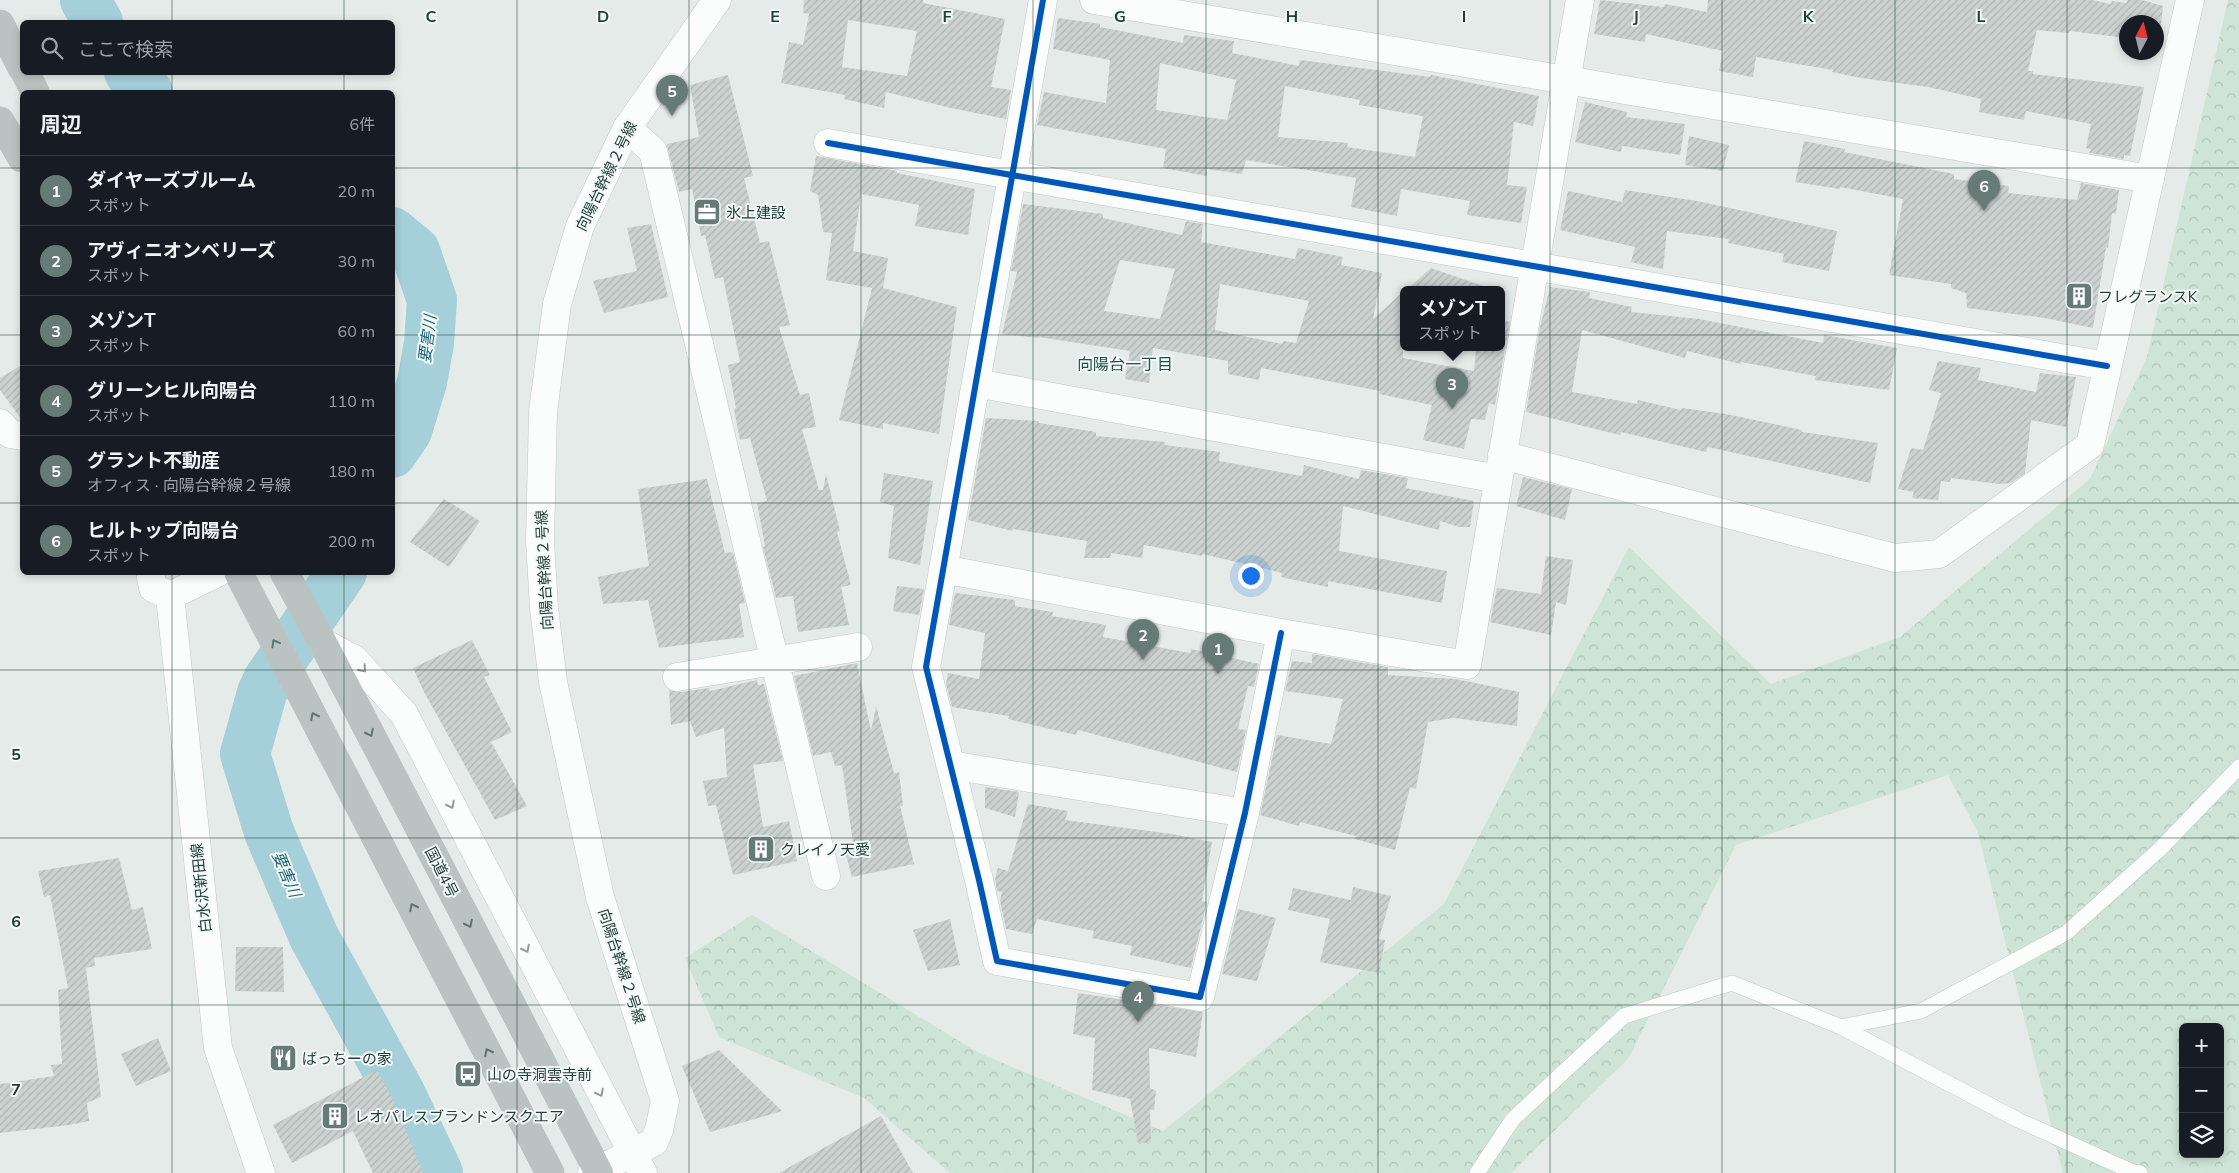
<!DOCTYPE html>
<html lang="ja">
<head>
<meta charset="utf-8">
<style>
	:root { --surface:#171b24; --page:#20242c; --text:#f1f3f6; --muted:#9ea1a6; --line:#363941; --accent:#667b76 }
	body { margin:0; font-family:Mulish,"Noto Sans JP",sans-serif; background:var(--page); color:var(--text) }
	.controls { position:absolute; right:15px; bottom:15px; display:grid; overflow:hidden; border-radius:8px; box-shadow:0 2px 8px #0003 }
	.controls button { width:45px; height:45px; display:grid; place-items:center; padding:0; border:0; border-bottom:1px solid var(--line); background:var(--surface); color:var(--text); font:25px sans-serif }
	.compass { position:absolute; left:2119px; top:15px; width:45px; height:45px; border-radius:50%; background:var(--surface); box-shadow:0 2px 8px #0003; rotate:7deg }
	.you { position:absolute; left:1250px; top:575px; width:18px; height:18px; margin:-12px; border:4px solid #fff; border-radius:50%; background:#1a73e8; box-shadow:0 0 0 8px #1a73e833 }
	.badge { display:grid; place-items:center; width:32px; height:32px; border-radius:50%; background:var(--accent); color:#fff; font-size:16px; font-weight:700 }
	.pin { position:absolute; translate:-50% -41px; filter:drop-shadow(0 1px 2px #0008) }
	.pin::after { content:''; position:absolute; top:26px; width:18px; height:15px; background:inherit; clip-path:polygon(0 0,100% 0,50% 100%) }
	.popup { position:absolute; left:1400px; top:286px; width:105px; height:65px; box-sizing:border-box; display:grid; place-content:center; border-radius:8px; background:var(--surface); filter:drop-shadow(0 1px 4px #0005); font-size:16px; white-space:nowrap; color:var(--muted) }
	.popup b { font-size:19px; color:var(--text) }
	.popup::after { content:''; position:absolute; left:50%; top:100%; margin-left:-10px; border:10px solid transparent; border-top-color:var(--surface) }
	.list { margin:0; padding:0; list-style:none }
	h2 { display:flex; justify-content:space-between; align-items:center; height:65px; margin:0; padding:0 20px; font-size:21px }
	h2 small { font-size:16px; font-weight:400; color:var(--muted) }
	.list li { display:grid; grid-template-columns:32px 1fr auto; gap:15px; align-items:center; box-sizing:border-box; height:70px; padding:0 20px; border-top:1px solid var(--line) }
	.list b { display:block; font-size:19px; white-space:nowrap }
	.list p { margin:0; font-size:16px; white-space:nowrap; color:var(--muted) }
	.list em { font-size:16px; font-style:normal; color:var(--muted) }
	.icon { flex:none; width:28px; height:28px; fill:none; stroke:currentColor; stroke-width:2; stroke-linecap:round; stroke-linejoin:round }
	.map { position:relative; flex:none; width:2239px; height:1173px; overflow:hidden }
	.search { position:absolute; background:var(--surface); box-shadow:0 2px 8px #0003; left:20px; top:20px; width:375px; height:55px; display:flex; align-items:center; gap:12px; box-sizing:border-box; padding:0 18px; border-radius:8px; color:var(--muted); font-size:19px }
	.panel { position:absolute; background:var(--surface); box-shadow:0 2px 8px #0003; left:20px; top:90px; width:375px; height:485px; border-radius:8px }
	.map>svg:first-child { display:block }
	.forest { fill:url(#forest-crowns); fill-rule:evenodd }
	.lines { fill:none; stroke-linecap:round; stroke-linejoin:round }
	.river { stroke:#a5cfd9; stroke-width:50 }
	.building { fill:url(#building-hatch); fill-rule:evenodd }
	.lane-casing { stroke:#c2c8c5; stroke-width:16 }
	.street-casing { stroke:#c2c8c5; stroke-width:29 }
	.secondary-casing { stroke:#c1c8c6; stroke-width:29 }
	.highway-casing { stroke:#bdc6c4; stroke-width:29 }
	.lane { stroke:#fbfcfc; stroke-width:15 }
	.street { stroke:#fbfcfc; stroke-width:28 }
	.secondary { stroke:#fbfcfc; stroke-width:28 }
	.highway { stroke:#bac3c2; stroke-width:28 }
	.cycleway-casing { stroke:#f4f9f7; stroke-width:9 }
	.cycleway { stroke:#0057b8; stroke-width:6 }
	.oneway { stroke:#5f7470 }
	.oneway2 { stroke:#8e9e9a }
	.grid { fill:none; stroke:#223f39; stroke-width:1; stroke-opacity:0.55 }
	.labels { text-anchor:middle; dominant-baseline:central; stroke-width:4; stroke-linejoin:round; paint-order:stroke }
	.street-label { font-size:15px; fill:#223f39; stroke:#f4f9f7 }
	.poi-label { font-size:15px; fill:#223f39; stroke:#f4f9f7; text-anchor:start }
	.water-label { font-size:16px; font-style:italic; fill:#1b657c; stroke:#f4f9f7 }
	.neighbourhood-label { font-size:16px; fill:#1d5248; stroke:#f4f9f7 }
	.grid-label { font-size:16px; text-anchor:middle; font-weight:bold; fill:#223f39; stroke:#f4f9f7; stroke-width:4; stroke-linejoin:round; paint-order:stroke }
</style>
</head>
<body>
<div class="map">
<svg width="2239" height="1173" viewBox="0 0 2239 1173">
	<defs>
		<pattern id="forest-crowns" width="20" height="18" patternUnits="userSpaceOnUse" patternTransform="scale(1.25)"><rect width="20" height="18" fill="#cee4d6"/><path d="M2 6a3 3 0 1 1 6 0M12 15a3 3 0 1 1 6 0" fill="none" stroke="#b1c5b8"/></pattern>
		<pattern id="building-hatch" width="6" height="6" patternUnits="userSpaceOnUse" patternTransform="scale(1.25)"><rect width="6" height="6" fill="#ccd2d0"/><path d="M-1 1l2-2M0 6l6-6M5 7l2-2" fill="none" stroke="#afb5b3"/></pattern>
	</defs>
	<rect width="100%" height="100%" fill="#e5ebe8"/>
	<path class="forest" d="M2228,0h11v1173h-176l-85,-340 -30,-58 -212,70 -108,214 -117,114h-561l-86,-75 -145,-61 -34,-79 67,-43 225,137 186,79 281,-227 185,-357 142,137 129,-47 190,-158 57,-122zM2183,1027h37v127h-37z"/>
	<g class="lines">
		<path class="river" d="M85,0l13,22
			M129,72l8,12 11,8
			M392,232l23,19 17,49 -3,43 -7,39 -15,49 -15,22
			M342,572l-74,108 -6,13 -17,61 24,78 45,105 86,156 38,80"/>
	</g>
	<path class="building" d="M804,0h119v3l82,16 -14,68 20,3 -5,29 -55,-11 -65,-16 -2,16 -40,-9 1,-4 -64,-12 8,-41 14,3 6,-31 -6,-1zM848,20l69,11 -10,45 -65,-9z
		M1600,0l64,7 1,-3 42,8 1,-12h384l19,4 1,-3 14,2 2,-3h14l21,6 -4,37 -3,-1v-20h-30v16l-56,-7 -1,2 -32,-3 -9,41h5v3l111,13 -14,69 -6,-1v4l-35,-6 2,-4 -5,-1 5,-24 -65,-13 -2,9 -45,-8 2,-13 -53,-12 -67,-9 -29,-6 1,-2 -77,-13 -3,20 -34,-6 4,-20 -77,-17 -1,8 -51,-8z
		M1058,18l42,6v3l83,16 1,-8 50,6 -2,12 67,13 1,-6 130,17 1,-2 108,21 -6,30 -19,-4 -7,63 20,2 -6,36 -54,-8 3,-14 -69,-12 -4,27 -46,-9 5,-29 -110,-18 -4,14 -35,-5v7l-44,-8 3,-19 -129,-24 7,-33 62,11 4,-43 -57,-11zM1160,63l76,17 -9,40 -71,-10zM1285,86l75,14 -1,5 64,11 -8,41 -68,-10 1,-4 -70,-6z
		M728,75l25,101 -9,2 16,65 9,-2 21,84 -11,2 21,68 9,-2 7,34 -14,2 17,61h4l3,-16 14,57 -3,1 14,53 -10,2 8,38 -51,7 -5,-36 -17,2 -13,-51 2,-1 -8,-43 10,-2 -17,-63 -10,2 -6,-31 2,-1 -8,-43 12,-3 -17,-85 -8,2 -10,-44 -4,1 -9,-47 -13,3 -12,-46v-2l32,-7 -9,-52z
		M1585,102l42,10 -1,5 59,7 -5,31 -58,-9 -1,6 -46,-10z
		M1689,136l40,9 -6,26 -38,-6z
		M1804,141l41,8 -1,3 110,22v5l55,7 -1,7 69,7 4,-17 38,7 -3,24 -4,-1 -4,35 -2,-1 -13,81 -48,-10 -78,-10 -1,-15 -15,-5v-4l-62,-9 14,-76 -63,-12v2l-45,-7z
		M816,156l81,15v2l78,16 -7,46 -53,-9 4,-21 -58,-11 -8,57 35,7 -5,30 74,19 -18,127 -56,-11v6l-44,-9 33,-132 -46,-8 6,-47 -9,-1 -5,-37 -8,-4z
		M1625,190l72,11 140,30 -8,40 -47,-9 2,-8 -56,-11 1,-4 -62,-8 -4,38 -32,-7 4,-15 -75,-17 8,-39 54,11z
		M1023,204l80,10v4l79,17 4,-14 17,3 -2,18 94,17 3,-11 45,9 -2,8 41,8 -9,46 30,-27v66l71,13 2,-23h25v-28l9,2 -15,83 -6,-2 -4,17 -14,-1 -7,30 -41,-9 9,-35 -53,-11 1,-3 -119,-23 -2,12 -31,-6v-13l-75,-13 -4,35 -24,-4 5,-28 -91,-14v1l-37,-4 15,-62 -6,-1zM1120,260l55,9 -15,50 -56,-8zM1220,284l89,17 -13,42 -13,-2 -1,3 -67,-14z
		M651,224l17,73 -64,16 -11,-32 44,-10 -10,-43z
		M1431,268l55,19v3h-80z
		M1550,287l40,5 -1,6 43,9 -1,5 68,7 124,24 1,-8 73,13 -8,42 -74,-10 1,-4 -75,-14v2l-54,-13 -2,7 -103,-28 -10,62 65,12 1,-4 43,10 1,-2 44,6 76,16v2l76,11 -8,40 -162,-36 -2,5 -85,-20 -1,3 -94,-23 14,-85z
		M1938,361l43,7 -3,12 58,12 4,-19 36,4 -10,50 -35,-7 -6,53 -14,10 -12,1 -48,-6 -1,4 -9,-1 -3,19 -26,-2 2,-6 -16,-3 13,-41 12,2 18,-57 -12,-3z
		M22,365v55l-22,-30v-12z
		M986,418l53,3v2l57,9v4l69,6v3l55,7 -1,9 83,15 2,-11 55,14 2,-9 47,8 -2,10 68,13 -4,26h-11l-19,-6 -1,9 -96,-24 -4,45 108,20 -5,32 -114,-22v6l-47,-10 1,-4 -79,-19 -1,2 -58,-11 -2,13 -31,-5 -1,5h-26l3,-17 -74,-12v2l-45,-11z
		M884,473l49,8 -13,84 -32,-7 6,-52 -14,-4z
		M1523,477l49,12 -7,31 -49,-14z
		M707,479l18,74 8,-1 12,51 -6,1 5,33 -85,11 -11,-48 -45,4 -5,-27 51,-11 -11,-77z
		M444,499l36,22 -31,46 -39,-25z
		M1546,556l27,4 -7,45 -10,-3 -5,33 -61,-13 7,-34 44,6z
		M897,586l27,3 -5,26 -26,-4z
		M955,593l60,7v6l38,6 -1,4 54,9 -3,12 87,16 1,-4 68,15 -5,23 -6,-1 -10,43 8,1 -9,42 -159,-42 -2,5 -68,-16 1,-3 -57,-9 -6,-23 2,-11 31,6 6,-46 -36,-8z
		M472,640l18,35 -6,2 28,55 -21,10 36,64 -32,14 -72,-130 -10,-22z
		M1312,654l76,13v8l68,4 63,13 -2,34 -64,-8 -25,4 -12,67 -6,-2 -15,63 -40,-11 1,-3 -56,-14 -1,4 -39,-11 17,-80 54,9 12,-45 -58,-8 7,-30 20,2z
		M857,663l14,68 5,-25 18,67 5,-1 4,34h-3l14,58 -62,13 -9,-32 10,-2 -11,-78 -7,1 -4,-14 -18,4 -19,-80z
		M757,680l1,5 6,-1 19,77 -30,4 10,62 26,-6 8,40 -64,14 -17,-70 -8,1 -5,-25 24,-4 -3,-49 -28,9 -6,-16 -19,4 -2,-35 11,2 29,-4 1,3z
		M985,787l34,5 -4,25 -30,-9z
		M1028,804l40,7 -3,9 107,14 40,8 -10,59 5,1 -16,66 -61,-13 2,-9 -40,-8 2,-7 -57,-12 -5,15 -26,-5 -6,-28 2,-9 -5,-1 -2,-12 3,-11 10,3z
		M119,858l13,52 11,-3 9,42 -58,9 1,8 -9,2 15,129 -14,6 2,18 -20,4 -69,8v-49l54,-8 -3,-11 11,-1 -4,-74 10,-2 -18,-93 -6,2 -6,-26z
		M1353,887l38,9 -12,43 6,1 -6,33 -59,-11 10,-43 -42,-9 5,-22 58,12z
		M1238,909l38,9 -19,63 -35,-7z
		M950,919l10,46 -32,6 -15,-41z
		M236,947h47l1,45 -49,-1z
		M1078,993l125,19 -7,45 -47,-9 1,40 6,3 -2,19h-4l1,32 -13,1 -8,-44 -38,-9 3,-52 -22,-4z
		M158,1038l13,33 -35,15 -15,-32z
		M719,1050l63,61 -72,21 -28,-66z
		M377,1070l20,38 26,65h-50l-20,-42 -61,32 -19,-38z
		M881,1116l32,57h-134z"/>
	<g class="lines">
		<g class="lane-casing">
			<path id="lane" d="M1841,1027l80,-16 145,-78 94,-84 79,-82
				M1477,1173l36,-54 111,-103 108,-33 109,44 177,93 115,52 7,1"/>
		</g>
		<g class="street-casing">
			<path id="street" d="M1043,0l-117,667 53,213 18,81 203,36 45,-184 36,-180
				M1094,0l1056,179
				M627,128l26,23 173,725
				M828,143l1279,223
				M976,383l522,96
				M0,423l10,11 12,2
				M1502,455l393,103 44,-4 151,-109 100,-445
				M943,569l338,64 186,32 113,-665
				M150,572l3,16 17,8 49,-24
				M170,596l48,452 43,125
				M323,643l31,16 50,55 239,459
				M677,677l181,-30
				M950,765l295,48"/>
		</g>
		<g class="secondary-casing">
			<path id="secondary" d="M592,1173l62,-31 5,-12 6,-29 -65,-204 -47,-215 -9,-74 -4,-67 3,-129 14,-108 23,-78 47,-98 90,-128"/>
		</g>
		<g class="highway-casing">
			<path id="highway" d="M0,24l22,44
				M25,72l10,20
				M0,121l22,37
				M238,572l312,601
				M284,572l39,71 276,530"/>
		</g>
		<use href="#lane" class="lane"/>
		<use href="#street" class="street"/>
		<use href="#secondary" class="secondary"/>
		<use href="#highway" class="highway"/>
		<g class="cycleway-casing">
			<path id="cycleway" d="M1043,0l-117,667 53,213 18,81 203,36 45,-184 36,-180
				M828,143l1279,223"/>
		</g>
		<use href="#cycleway" class="cycleway"/>
	</g>
	<defs><path id="oneway-chevron" d="M-2-3.5L2.5 0L-2 3.5" fill="none" stroke-width="1.6" stroke-linecap="round" stroke-linejoin="round" transform="scale(1.25)"/></defs>
	<g class="oneway">
		<use href="#oneway-chevron" transform="translate(275 643) rotate(-119)"/>
		<use href="#oneway-chevron" transform="translate(314 716) rotate(-117)"/>
		<use href="#oneway-chevron" transform="translate(370 733) rotate(63)"/>
		<use href="#oneway-chevron" transform="translate(413 907) rotate(-117)"/>
		<use href="#oneway-chevron" transform="translate(469 924) rotate(63)"/>
		<use href="#oneway-chevron" transform="translate(488 1052) rotate(-117)"/>
	</g>
	<g class="oneway2">
		<use href="#oneway-chevron" transform="translate(363 669) rotate(48)"/>
		<use href="#oneway-chevron" transform="translate(451 805) rotate(63)"/>
		<use href="#oneway-chevron" transform="translate(526 949) rotate(63)"/>
		<use href="#oneway-chevron" transform="translate(600 1093) rotate(63)"/>
	</g>
	<path class="grid" d="M172,0v22M344,0v22M517,0v1173M689,0v1173M861,0v1173M1033,0v1173M1206,0v1173M1378,0v1173M1550,0v1173M1722,0v1173M1895,0v1173M2067,0v1173M172,72v20M344,72v20M0,168h22M392,168h1847M0,335h22M392,335h1847M0,503h22M392,503h1847M172,572v601M344,572v601M0,670h2239M0,838h2239M0,1005h2239"/>
	<defs>
		<g id="office-square" transform="scale(1.4375)"><rect x="-9" y="-9" width="18" height="18" rx="4" fill="#667b76" stroke="#f4f9f7"/><path d="M-6-3h4V-5.5h4V-3h4V5H-6ZM-1-4.5V-3h2v-1.5ZM-6 0V1H6V0Z" fill="#fff"/></g>
		<g id="building-square" transform="scale(1.4375)"><rect x="-9" y="-9" width="18" height="18" rx="4" fill="#667b76" stroke="#f4f9f7"/><path d="M-4-6H4V6H1V3H-1V6H-4ZM-2.5-4.3h1.7v1.8h-1.7ZM.8-4.3h1.7v1.8H.8ZM-2.5-1h1.7V.8h-1.7ZM.8-1h1.7V.8H.8Z" fill="#fff"/></g>
		<g id="restaurant-square" transform="scale(1.4375)"><rect x="-9" y="-9" width="18" height="18" rx="4" fill="#667b76" stroke="#f4f9f7"/><path d="M-5-6h1v4h1v-4h1v4h1v-4h1v5L-1.5 .5V6h-2V.5L-5-1ZM5-6V6H3V1.5H1.5Q1.5-4 5-6Z" fill="#fff"/></g>
		<g id="bus-square" transform="scale(1.4375)"><rect x="-9" y="-9" width="18" height="18" rx="4" fill="#667b76" stroke="#f4f9f7"/><path d="M-5-6H5V4H4V6H2V4H-2V6H-4V4H-5ZM-3.5-4V0h7V-4ZM-3.5 1.2v1.5H-2V1.2ZM2 1.2v1.5H3.5V1.2Z" fill="#fff"/></g>
	</defs>
	<g fill-rule="evenodd">
		<use href="#office-square" x="707" y="212"/>
		<use href="#building-square" x="2079" y="296"/>
		<use href="#building-square" x="761" y="849"/>
		<use href="#restaurant-square" x="283" y="1058"/>
		<use href="#bus-square" x="468" y="1074"/>
		<use href="#building-square" x="335" y="1116"/>
	</g>
	<g class="labels">
		<g class="street-label">
			<text transform="translate(606 176) rotate(-64)">向陽台幹線２号線</text>
			<text transform="translate(544 570) rotate(-93)">向陽台幹線２号線</text>
			<text transform="translate(442 872) rotate(63)">国道4号</text>
			<text transform="translate(201 888) rotate(-96)">白水沢新田線</text>
			<text transform="translate(622 966) rotate(72)">向陽台幹線２号線</text>
		</g>
		<g class="poi-label">
			<text x="726" y="212">氷上建設</text>
			<text x="2098" y="296">フレグランスK</text>
			<text x="780" y="849">クレイノ天愛</text>
			<text x="302" y="1058">ばっちーの家</text>
			<text x="487" y="1074">山の寺洞雲寺前</text>
			<text x="354" y="1116">レオパレスブランドンスクエア</text>
		</g>
		<g class="water-label">
			<text transform="translate(427 339) rotate(-83)">要害川</text>
			<text transform="translate(287 874) rotate(67)">要害川</text>
		</g>
		<g class="neighbourhood-label">
			<text x="1125" y="364">向陽台一丁目</text>
		</g>
	</g>
	<g class="grid-label">
		<text x="431" y="22">C</text>
		<text x="603" y="22">D</text>
		<text x="775" y="22">E</text>
		<text x="947" y="22">F</text>
		<text x="1120" y="22">G</text>
		<text x="1292" y="22">H</text>
		<text x="1464" y="22">I</text>
		<text x="1636" y="22">J</text>
		<text x="1808" y="22">K</text>
		<text x="1981" y="22">L</text>
		<text x="16" y="760">5</text>
		<text x="16" y="927">6</text>
		<text x="16" y="1095">7</text>
	</g>
</svg>
<div class="controls">
<button>+</button>
<button>−</button>
<button><svg class="icon" aria-label="layers" viewBox="0 0 24 24"><path d="M12 4l9 5-9 5-9-5zM3 14l9 5 9-5"/></svg></button>
</div>
<svg class="compass" viewBox="-18 -18 36 36"><path d="M0-13l5 13h-10z" fill="#e53935"/><path d="M0 13l5-13h-10z" fill="#9ea1a6"/></svg>
<div class="you"></div>
<div class="pin badge" style="left:1218px;top:674px">1</div>
<div class="pin badge" style="left:1143px;top:660px">2</div>
<div class="pin badge" style="left:1452px;top:409px">3</div>
<div class="popup"><b>メゾンT</b>スポット</div>
<div class="pin badge" style="left:1138px;top:1022px">4</div>
<div class="pin badge" style="left:672px;top:116px">5</div>
<div class="pin badge" style="left:1984px;top:211px">6</div>
<div class="search"><svg class="icon" aria-label="search" viewBox="0 0 24 24"><circle cx="10" cy="10" r="6"/><path d="M15 15l6 6"/></svg>ここで検索</div>
<section class="panel">
<h2>周辺<small>6件</small></h2>
<ul class="list">
<li><span class="badge">1</span><div><b>ダイヤーズブルーム</b><p>スポット</p></div><em>20 m</em></li>
<li><span class="badge">2</span><div><b>アヴィニオンベリーズ</b><p>スポット</p></div><em>30 m</em></li>
<li><span class="badge">3</span><div><b>メゾンT</b><p>スポット</p></div><em>60 m</em></li>
<li><span class="badge">4</span><div><b>グリーンヒル向陽台</b><p>スポット</p></div><em>110 m</em></li>
<li><span class="badge">5</span><div><b>グラント不動産</b><p>オフィス · 向陽台幹線２号線</p></div><em>180 m</em></li>
<li><span class="badge">6</span><div><b>ヒルトップ向陽台</b><p>スポット</p></div><em>200 m</em></li>
</ul>
</section>
</div>
</body>
</html>
